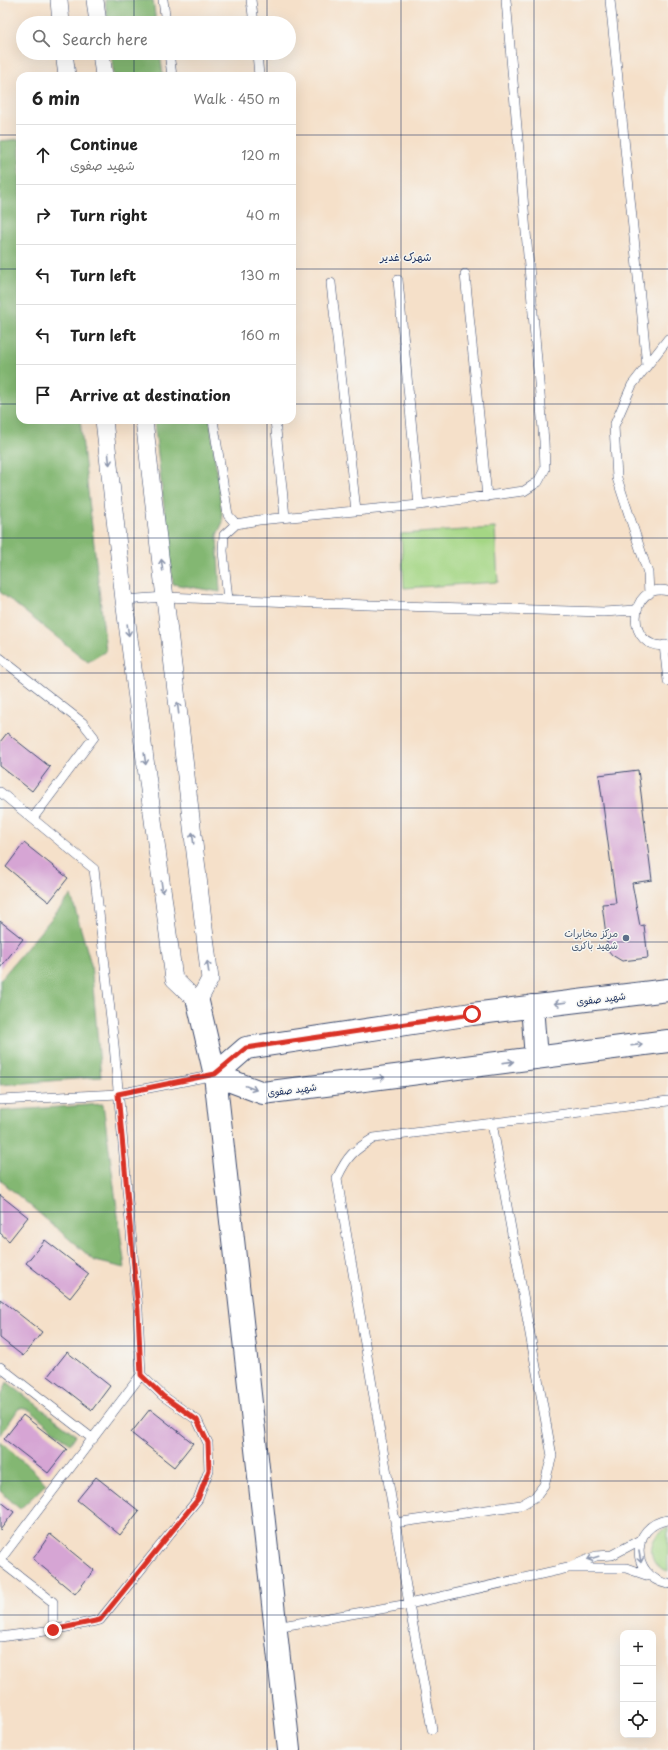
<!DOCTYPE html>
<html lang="en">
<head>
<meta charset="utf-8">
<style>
	:root { --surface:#fff; --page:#f6f6f6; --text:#222; --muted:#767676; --line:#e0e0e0 }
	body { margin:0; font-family:"Playpen Sans","Playpen Sans Arabic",sans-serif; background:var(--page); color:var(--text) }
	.controls { position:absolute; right:12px; bottom:12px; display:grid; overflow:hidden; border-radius:8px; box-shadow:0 4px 16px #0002 }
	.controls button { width:36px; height:36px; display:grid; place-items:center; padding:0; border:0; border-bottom:1px solid var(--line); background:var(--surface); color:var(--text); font:20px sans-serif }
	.stop { position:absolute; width:12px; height:12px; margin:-9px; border:3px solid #d93025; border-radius:50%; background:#fff }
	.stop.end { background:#d93025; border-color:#fff; box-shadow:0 1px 4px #0008 }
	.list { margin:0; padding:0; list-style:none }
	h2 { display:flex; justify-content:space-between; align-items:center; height:52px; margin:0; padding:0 16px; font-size:17px }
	h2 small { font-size:13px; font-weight:400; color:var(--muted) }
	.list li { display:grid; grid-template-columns:26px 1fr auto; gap:12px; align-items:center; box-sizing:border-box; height:60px; padding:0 16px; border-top:1px solid var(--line) }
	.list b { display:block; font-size:15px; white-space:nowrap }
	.list p { margin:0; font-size:13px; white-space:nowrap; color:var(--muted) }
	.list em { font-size:13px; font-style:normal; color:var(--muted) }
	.icon { flex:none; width:22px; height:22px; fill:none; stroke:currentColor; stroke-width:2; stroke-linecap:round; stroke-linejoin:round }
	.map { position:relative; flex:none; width:668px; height:1750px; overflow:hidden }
	.search { position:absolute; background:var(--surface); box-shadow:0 4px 16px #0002; left:16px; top:16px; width:280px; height:44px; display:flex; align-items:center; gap:10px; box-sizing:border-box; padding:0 14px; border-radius:22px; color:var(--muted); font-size:15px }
	.panel { position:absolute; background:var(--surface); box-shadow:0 4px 16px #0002; left:16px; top:72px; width:280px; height:352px; border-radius:12px }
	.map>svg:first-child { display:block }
	.green { fill:#a4d684; stroke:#608271 }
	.forest { fill:#83b772; stroke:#4f7368 }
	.building { fill:#d6a5d4 }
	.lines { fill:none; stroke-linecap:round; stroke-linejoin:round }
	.lane-casing { stroke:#3c4a6e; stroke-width:10 }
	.street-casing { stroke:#3c4a6e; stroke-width:18 }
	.secondary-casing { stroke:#3c4a6e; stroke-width:24 }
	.lane { stroke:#fff; stroke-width:9 }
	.street { stroke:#fff; stroke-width:17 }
	.secondary { stroke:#fff; stroke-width:22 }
	.oneway { stroke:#8d97ae }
	.route { stroke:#d93025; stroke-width:5 }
	.grid { fill:none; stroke:#1b2f5e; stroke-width:1; stroke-opacity:0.55 }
	.service-dot { fill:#5c6f8a; stroke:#f6f6f2; stroke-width:1.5 }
	.labels { text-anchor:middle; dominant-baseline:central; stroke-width:3; stroke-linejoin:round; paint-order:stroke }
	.service-label { font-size:10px; fill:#4e5e75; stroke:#f6f6f2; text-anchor:end }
	.street-label { font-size:10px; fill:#1b2f5e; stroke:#f6f6f2 }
	.neighbourhood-label { font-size:11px; fill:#1b2f5e; stroke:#f6f6f2 }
</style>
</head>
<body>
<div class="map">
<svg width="668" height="1750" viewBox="0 0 668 1750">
	<rect width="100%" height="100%" fill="#f6f6f2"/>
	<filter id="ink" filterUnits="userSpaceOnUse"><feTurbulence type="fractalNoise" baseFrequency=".025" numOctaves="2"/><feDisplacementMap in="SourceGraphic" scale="8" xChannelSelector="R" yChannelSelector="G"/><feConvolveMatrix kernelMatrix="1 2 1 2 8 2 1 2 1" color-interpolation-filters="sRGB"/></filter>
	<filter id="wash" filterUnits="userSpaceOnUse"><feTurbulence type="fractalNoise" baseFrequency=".012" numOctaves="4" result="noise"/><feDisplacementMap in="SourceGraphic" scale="16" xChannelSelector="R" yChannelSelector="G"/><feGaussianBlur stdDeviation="0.9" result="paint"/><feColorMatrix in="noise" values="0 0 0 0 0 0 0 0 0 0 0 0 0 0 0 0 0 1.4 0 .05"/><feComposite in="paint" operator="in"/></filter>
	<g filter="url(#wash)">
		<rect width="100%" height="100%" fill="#f5e0c9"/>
		<path class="green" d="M495,528l3,54 -94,6 -3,-54z
			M668,1528v43c-23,-6 -21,-36 0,-43z"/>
		<path class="forest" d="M105,0h48l3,23h-48z
			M111,53h49l3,23h-49z
			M20,139v281h60l26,231 -18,11 -88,-70v-451z
			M154,420h56l13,102 -6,13 3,57 -47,-8z
			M71,895l20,69 10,113 -101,8v-105z
			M103,1104l22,164 -30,-7 -95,-81v-69z
			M7,1382l69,53 -6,9 -40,-34 -11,-2 -19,28v-38z
			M0,1441l35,31 11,12 -26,25 -20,-18z"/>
		<g id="blocks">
			<path class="building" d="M7,733l43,34 -18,24 -32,-25v-24z
				M638,770l14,110 -20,3 8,43 4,-1 4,33 -26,3 -10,-6 -4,-5 -6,-46 14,-1 -17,-128z
				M24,843l44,35 -19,24 -43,-35z
				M0,921l23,18 -23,29z
				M0,1195l28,22 -19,24 -9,-8z
				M45,1240l44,34 -19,24 -44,-35z
				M0,1299l42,33 -19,24 -23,-18z
				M67,1352l43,34 -18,24 -44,-34z
				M150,1409l43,34 -19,24 -43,-34z
				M23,1415l44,34 -19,24 -44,-34z
				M96,1477l43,34 -19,24 -43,-35z
				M0,1501l14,11 -14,18z
				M50,1534l44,36 -19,24 -42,-35z"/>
		</g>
	</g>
	<g filter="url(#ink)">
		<use href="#blocks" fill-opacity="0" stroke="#3c4a6e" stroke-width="1"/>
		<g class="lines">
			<g class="lane-casing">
				<path id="lane" d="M163,0l3,23
					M251,0l3,23
					M610,0l37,366
					M169,53l3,23
					M257,53l2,23
					M465,274l22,223
					M398,280l21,225
					M331,283l25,228
					M213,420l15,95 8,9
					M275,420l10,97
					M668,591c-41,-10 -44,62 0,54
					M649,594l-1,-21 -31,-95 -3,-52 18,-41 36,-46
					M124,600l41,-3 203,8 235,7 33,-2
					M228,600l-5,-49 1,-16 12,-11 23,-4 160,-15 105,-14 14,-9 7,-13 -1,-28 -38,-441
					M664,645l4,36
					M0,658l83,65 11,14 -61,81
					M0,792l94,77 20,176 24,265 3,65 -141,185
					M0,1100l118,-6 97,-19
					M0,1367l93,72
					M668,1520c-38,5 -39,56 0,64
					M395,1523l126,-18 14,-8 9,-12 8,-29 -60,-333
					M0,1561l53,41v28l-53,7
					M572,1568h54l23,8
					M276,1627l133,-23 159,-36 28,-12 16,-1 30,-16
					M53,1630l47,-10 98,-121 11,-29 -1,-27 -11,-23 -34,-24 -22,-21
					M432,1729l-23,-125 -72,-426c11,-23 16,-27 37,-40l294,-37"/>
			</g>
			<g class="street-casing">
				<path id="street" d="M59,0l2,23
					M95,0l3,23
					M64,53l3,23
					M101,53l3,23
					M104,420l20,180 50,379 24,23 12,-23 -66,-559"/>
			</g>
			<g class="secondary-casing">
				<path id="secondary" d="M668,990l-196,24 -226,34 -31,27 48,18 405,-52
					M198,1002l17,73 74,675
					M532,1006l4,52"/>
			</g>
			<use href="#lane" class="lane"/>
			<use href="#street" class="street"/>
			<use href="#secondary" class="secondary"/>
		</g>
		<defs><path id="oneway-shaft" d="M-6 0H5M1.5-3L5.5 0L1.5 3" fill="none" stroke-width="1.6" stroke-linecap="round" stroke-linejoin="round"/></defs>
		<g class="oneway">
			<use href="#oneway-shaft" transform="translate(109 459) rotate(84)"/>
			<use href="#oneway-shaft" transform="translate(162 565) rotate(-97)"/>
			<use href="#oneway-shaft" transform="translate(128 630) rotate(82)"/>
			<use href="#oneway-shaft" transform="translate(178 708) rotate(-97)"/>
			<use href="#oneway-shaft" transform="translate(145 759) rotate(82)"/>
			<use href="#oneway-shaft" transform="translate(193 838) rotate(-97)"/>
			<use href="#oneway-shaft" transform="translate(162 887) rotate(82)"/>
			<use href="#oneway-shaft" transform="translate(208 967) rotate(-98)"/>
			<use href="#oneway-shaft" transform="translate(560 1003) rotate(173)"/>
			<use href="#oneway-shaft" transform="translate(637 1045) rotate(-7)"/>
			<use href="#oneway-shaft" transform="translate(508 1062) rotate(-7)"/>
			<use href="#oneway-shaft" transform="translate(379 1078) rotate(-7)"/>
			<use href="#oneway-shaft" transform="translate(251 1088) rotate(21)"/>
			<use href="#oneway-shaft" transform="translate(640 1557) rotate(80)"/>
			<use href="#oneway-shaft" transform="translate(593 1558) rotate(163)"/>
		</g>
	</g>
	<g class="lines" filter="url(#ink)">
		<path class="route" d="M53,1630l47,-10 98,-121 11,-29 -1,-27 -11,-23 -34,-24 -22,-21 -3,-65 -20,-216 97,-20 31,-26 226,-34"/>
	</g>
	<path class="grid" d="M134,0v23M267,0v23M401,0v1750M534,0v1750M134,53v23M267,53v23M0,135h20M292,135h376M0,269h20M292,269h376M0,404h20M292,404h376M134,420v1330M267,420v1330M0,538h668M0,673h668M0,808h668M0,942h668M0,1077h668M0,1212h668M0,1346h668M0,1481h668M0,1615h668"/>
	<circle class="service-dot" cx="626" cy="938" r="4"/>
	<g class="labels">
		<g class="service-label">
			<text x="618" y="932">مرکز مخابرات<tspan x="618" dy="12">شهید باکری</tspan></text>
		</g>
		<g class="street-label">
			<text transform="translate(601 998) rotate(-7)">شهید صفوی</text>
			<text transform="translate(292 1089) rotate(-7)">شهید صفوی</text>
		</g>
		<g class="neighbourhood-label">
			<text x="406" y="256">شهرک غدیر</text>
		</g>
	</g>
</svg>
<div class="controls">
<button>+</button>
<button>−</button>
<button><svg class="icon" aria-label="locate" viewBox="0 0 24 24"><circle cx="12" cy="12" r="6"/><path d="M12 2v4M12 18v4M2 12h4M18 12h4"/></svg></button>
</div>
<div class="stop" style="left:472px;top:1014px"></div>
<div class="stop end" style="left:53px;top:1630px"></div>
<div class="search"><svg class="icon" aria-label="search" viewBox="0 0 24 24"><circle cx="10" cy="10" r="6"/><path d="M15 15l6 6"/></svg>Search here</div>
<section class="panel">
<h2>6 min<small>Walk · 450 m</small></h2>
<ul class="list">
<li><svg class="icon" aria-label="ahead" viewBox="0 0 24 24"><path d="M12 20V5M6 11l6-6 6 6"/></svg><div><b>Continue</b><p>شهید صفوی</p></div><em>120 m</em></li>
<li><svg class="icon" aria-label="right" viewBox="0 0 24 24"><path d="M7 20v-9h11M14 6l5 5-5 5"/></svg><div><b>Turn right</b></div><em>40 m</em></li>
<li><svg class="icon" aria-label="left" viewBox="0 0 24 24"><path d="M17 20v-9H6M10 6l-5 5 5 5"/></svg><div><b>Turn left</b></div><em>130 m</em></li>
<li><svg class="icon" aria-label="left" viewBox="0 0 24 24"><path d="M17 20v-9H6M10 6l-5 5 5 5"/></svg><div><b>Turn left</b></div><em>160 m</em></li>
<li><svg class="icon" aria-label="arrive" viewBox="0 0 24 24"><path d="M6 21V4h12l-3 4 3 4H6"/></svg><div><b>Arrive at destination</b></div></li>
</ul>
</section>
</div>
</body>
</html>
